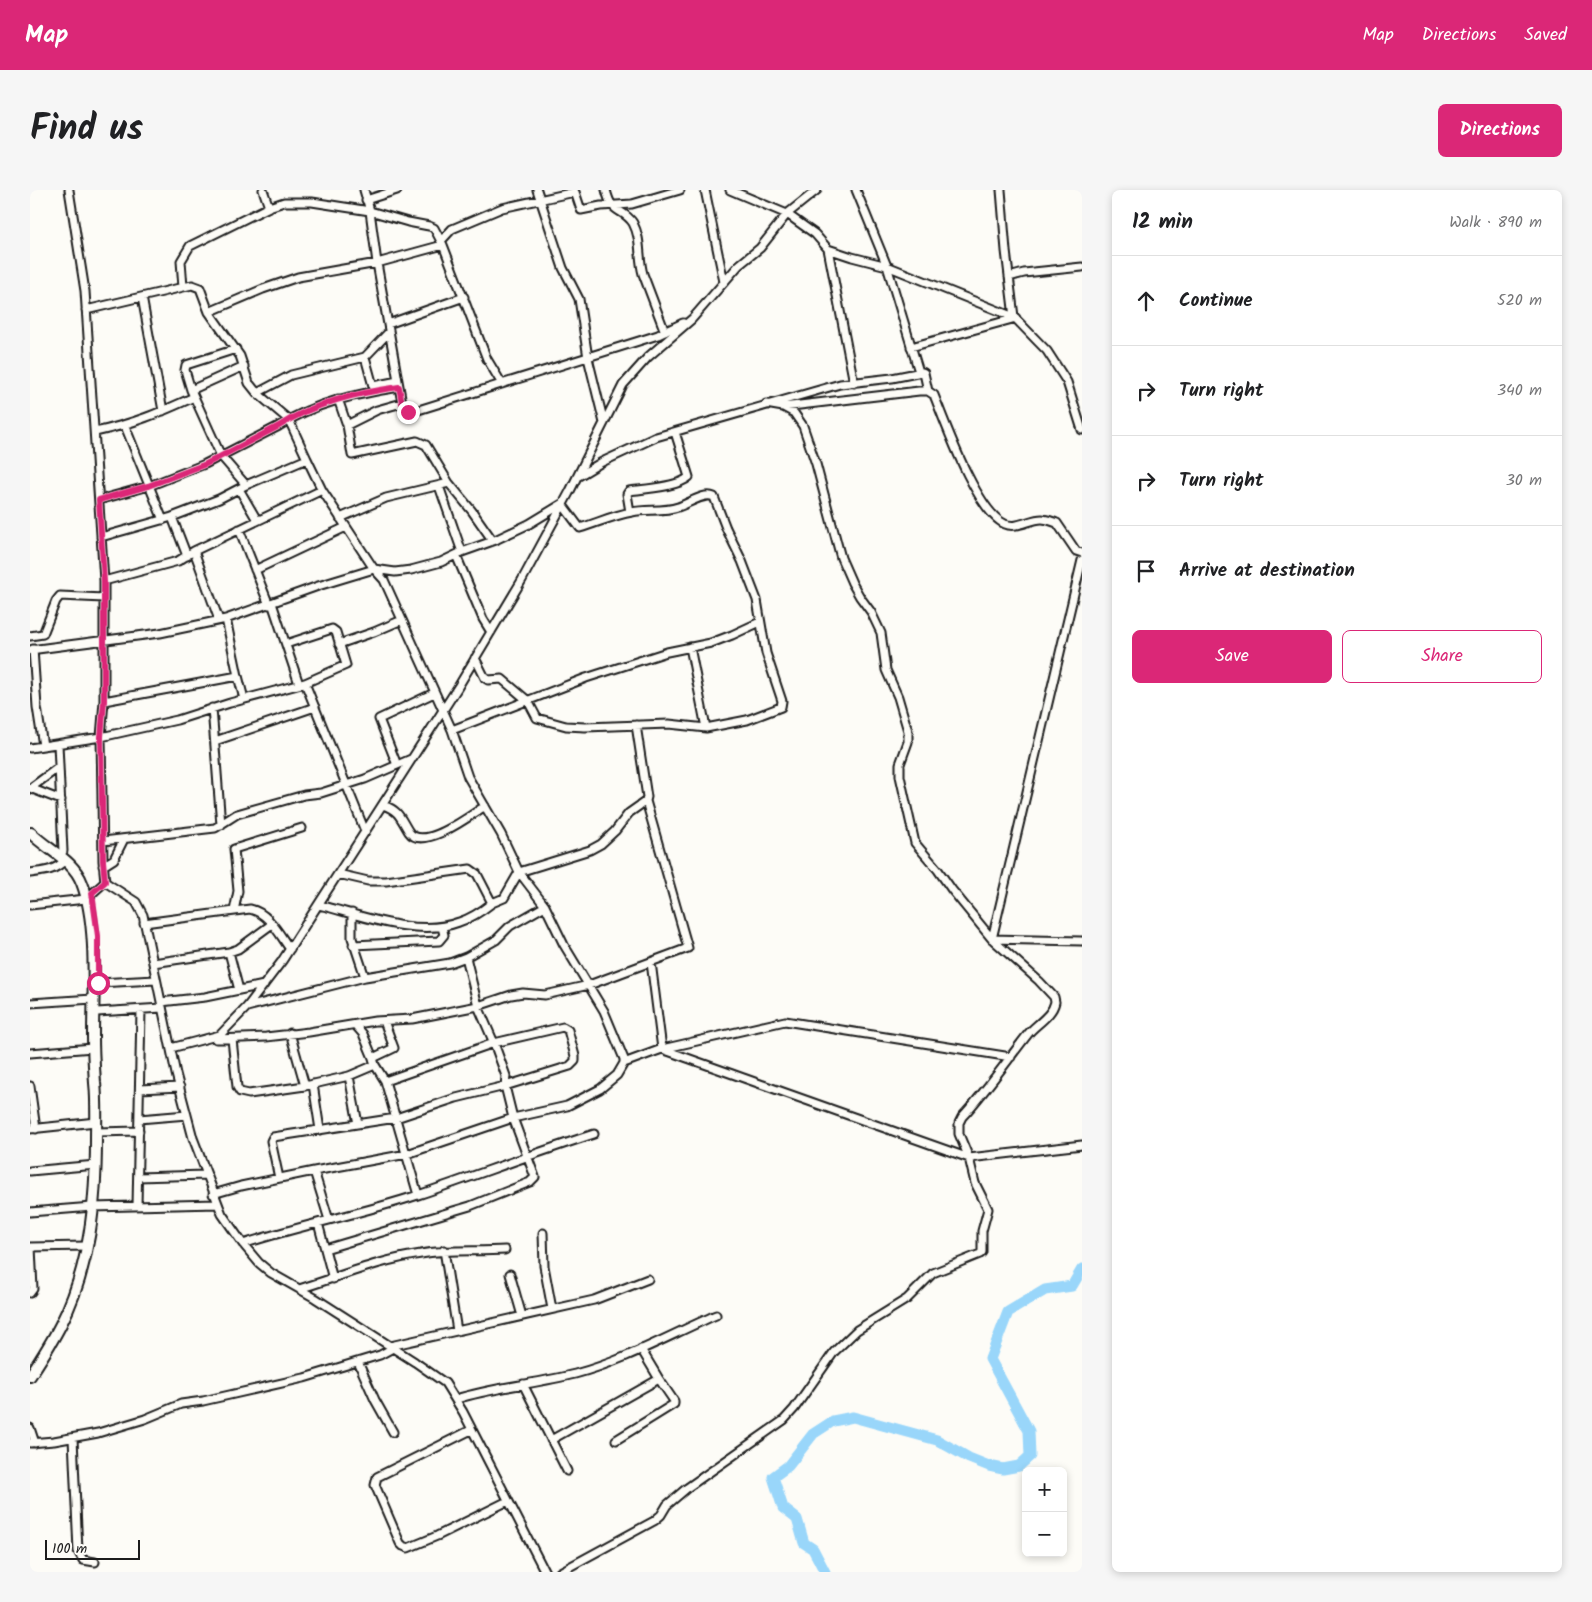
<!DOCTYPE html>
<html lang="en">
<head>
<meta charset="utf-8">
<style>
	:root { --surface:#fff; --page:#f6f6f6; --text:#202124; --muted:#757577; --line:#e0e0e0; --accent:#db2777 }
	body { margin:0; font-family:Kalam,sans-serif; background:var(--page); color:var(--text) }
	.controls { position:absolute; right:15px; bottom:15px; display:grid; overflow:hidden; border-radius:8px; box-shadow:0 2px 8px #0003 }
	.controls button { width:45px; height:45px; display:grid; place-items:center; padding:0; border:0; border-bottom:1px solid var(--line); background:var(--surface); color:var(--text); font:25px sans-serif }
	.scale { position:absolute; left:15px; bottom:12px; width:95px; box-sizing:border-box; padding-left:5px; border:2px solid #1c1c1c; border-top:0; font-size:14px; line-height:18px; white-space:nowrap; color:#1c1c1c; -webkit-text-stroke:4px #fdfcf7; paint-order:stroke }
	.stop { position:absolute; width:15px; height:15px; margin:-11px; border:4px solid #db2777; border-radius:50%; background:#fff }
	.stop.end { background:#db2777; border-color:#fff; box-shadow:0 1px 5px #0008 }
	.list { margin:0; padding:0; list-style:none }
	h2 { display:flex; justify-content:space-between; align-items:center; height:65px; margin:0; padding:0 20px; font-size:21px }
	h2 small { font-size:16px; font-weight:400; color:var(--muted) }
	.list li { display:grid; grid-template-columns:32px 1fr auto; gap:15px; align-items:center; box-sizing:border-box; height:90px; padding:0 20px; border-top:1px solid var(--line) }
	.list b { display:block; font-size:19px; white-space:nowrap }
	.list em { font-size:16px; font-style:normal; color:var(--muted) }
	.actions { display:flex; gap:10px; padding:15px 20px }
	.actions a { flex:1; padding:11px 0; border:1px solid var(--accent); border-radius:8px; text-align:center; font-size:18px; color:var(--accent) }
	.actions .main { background:var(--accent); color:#fff }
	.icon { flex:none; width:28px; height:28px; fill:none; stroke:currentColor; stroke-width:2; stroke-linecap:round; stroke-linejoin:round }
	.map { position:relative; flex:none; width:1052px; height:1382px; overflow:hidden; border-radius:8px }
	header { display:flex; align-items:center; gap:30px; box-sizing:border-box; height:70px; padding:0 25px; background:var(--accent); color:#fff }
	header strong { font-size:24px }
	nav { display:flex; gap:28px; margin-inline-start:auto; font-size:18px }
	.intro { display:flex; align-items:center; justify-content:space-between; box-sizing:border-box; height:120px; padding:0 30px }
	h1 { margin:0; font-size:35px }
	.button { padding:12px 22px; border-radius:8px; background:var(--accent); color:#fff; font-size:18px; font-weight:700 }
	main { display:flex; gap:30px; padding:0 30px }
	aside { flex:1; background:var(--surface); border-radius:8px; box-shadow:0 2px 8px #0003 }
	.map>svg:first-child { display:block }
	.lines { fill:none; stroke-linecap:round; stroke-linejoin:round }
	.river { stroke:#99d6fa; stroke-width:11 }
	.minor-casing { stroke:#1c1c1c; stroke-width:11 }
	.secondary-casing { stroke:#1c1c1c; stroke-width:14 }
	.minor { stroke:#fdfcf7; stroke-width:7 }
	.secondary { stroke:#fdfcf7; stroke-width:10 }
	.route { stroke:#db2777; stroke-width:6 }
</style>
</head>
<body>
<header>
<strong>Map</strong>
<nav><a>Map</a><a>Directions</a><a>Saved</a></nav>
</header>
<div class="intro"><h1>Find us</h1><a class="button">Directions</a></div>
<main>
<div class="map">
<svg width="1052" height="1382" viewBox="0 0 1052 1382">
	<rect width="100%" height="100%" fill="#fdfcf7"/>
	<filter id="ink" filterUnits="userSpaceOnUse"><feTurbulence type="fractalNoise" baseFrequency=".02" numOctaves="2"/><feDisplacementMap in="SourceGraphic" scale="10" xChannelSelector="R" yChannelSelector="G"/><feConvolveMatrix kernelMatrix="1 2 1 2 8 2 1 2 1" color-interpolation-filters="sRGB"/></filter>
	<g filter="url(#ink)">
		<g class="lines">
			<path class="river" d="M795,1382l-12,-23 -9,-6 -7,-24 -14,-11 -10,-31 15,-11 25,-32 20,-13 20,-4 84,23 32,18 20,8 14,3 16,-3 11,-10 -1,-25 -39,-72 18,-47 37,-22 27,-4 10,-17"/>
			<g class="minor-casing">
				<path id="minor" d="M39,0l16,101 19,290v120l-3,36 2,124 2,21
					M233,0l6,17
					M334,0l6,21 7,52 25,140
					M507,0l26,78 16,31 9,59 16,65
					M576,0c1,4 3,11 6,15 5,7 14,7 21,18 9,17 5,34 10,51l22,58
					M675,0l19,92
					M700,0l57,24 28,20 13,15 24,8 35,9 127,51 33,34 20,31 15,48
					M826,0l31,76 32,106
					M971,0l5,61 8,66
					M336,10l31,-10
					M411,51l11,-12 50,-21 73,-16 6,18 20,-4 31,-2 48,-14
					M798,59l26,134
					M979,87l15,-4 58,-6
					M153,97l-2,-26 9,-15 79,-39 15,-5h28l58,9 38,11 21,4 5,2 9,17 44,114 15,25
					M112,107l21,114
					M56,120l106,-25 8,3 9,24 31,44 9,27 8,10 32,27 18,39
					M179,122l54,-23 35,-12 79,-14 66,-18
					M358,134l76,-27
					M881,157l105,-29
					M206,159l-50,16 -1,5 6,20 30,66 25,29
					M335,167l8,29 25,-5
					M161,200l53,-24
					M227,203l34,-18 74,-18 24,-25
					M308,209l9,26 5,30 65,-14 9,4 23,38
					M736,214l17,3 136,-16h9l6,4c12,30 43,117 71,129 12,5 25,-5 37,-5 5,0 11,3 15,4l19,28 6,2
					M317,235l30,-15 25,-7 3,7 7,2 246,-77 25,-12
					M95,236l38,94
					M65,242c38,-8 64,-19 99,-35
					M547,287l25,-15 54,-25 184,-53 52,-6 30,-6 2,1 4,18
					M409,296l23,66
					M209,299l18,31
					M69,310l50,-14 56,-22 74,-38c36,-24 79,-32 120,-39
					M600,322l-3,-18 2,-3c15,-2 49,-4 60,-14l-14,-45
					M142,327l15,39
					M310,328l46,-20 63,-15 23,28 21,30 3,-1
					M209,339l30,76
					M71,347l71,-20 47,-18 27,-14 61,-26 15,31
					M164,361l25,69
					M426,365l27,64 8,13
					M1052,370l-90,379 90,2
					M225,380l91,-43
					M74,391l74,-20 16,-10 128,-61 52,79 10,11 68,150 16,47 33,57 18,38 26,34 19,39 40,66 20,48v4l-7,12 -17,14 -33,17 -54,12 -106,36 -93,17 -73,15 -28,8
					M242,413l27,81
					M196,429l12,57
					M0,446l13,-2 13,-33 4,-5 44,2
					M309,454l35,-12 28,-12
					M660,457l16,81
					M3,459l4,58 6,39
					M0,460l130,-17 66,-14 92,-33 56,-17 21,3 16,-2 30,-8 21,-10 31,-11 36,-17 33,-20
					M445,468l10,20 3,2 14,-1 26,22 9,17 29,8 19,1 84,-3 37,4 41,-8 34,-13 1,-6 -16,-48 -9,-53 -15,-39 -16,-33 -12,-31c-10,-5 -26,7 -36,10 -15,5 -31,2 -46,5 -18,3 -35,11 -52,16l-18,-24
					M275,493l60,148
					M74,511l134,-25 6,23
					M182,518l9,117
					M422,540l134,-52 81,-26 44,-9 21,-8 28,-13
					M185,551l100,-34
					M28,554l5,107
					M0,558l71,-11 76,-17 53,-17 75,-20 41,-18 -10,-33 -4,-3 -46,15
					M367,575l-18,-46 55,-26
					M2,597l27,-20
					M0,598l31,12
					M353,615c17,6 17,13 26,27 14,20 62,-17 76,-26
					M73,651l112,-13 22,-14 67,-19 17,-2 44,-14 46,-20
					M73,676l11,-7 10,-20
					M0,683c14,-2 25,-2 35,-13
					M308,684l30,7h18l84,-12 7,5 15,29 12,-5 15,-26 71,-22 11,-6 14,-13 14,-18 17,-12
					M0,715l56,-6 19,-17 31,20 7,13 33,159 17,64 29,76 21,30 16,19 12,10 44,25 100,64 30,21 18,29 82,160
					M289,715c42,10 98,33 140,17 13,-4 23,-11 33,-19
					M204,721l4,-20 -4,-42 68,-21
					M322,723v25l13,39
					M114,733l106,-14c19,4 29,25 40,40
					M323,755l86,-4 5,-6 -2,-8
					M199,762l10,38
					M621,772l11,87 307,109 113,-13
					M123,773l76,-11 9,-3 34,-25
					M68,793l58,-3
					M131,812l44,-5 59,-12
					M0,813l63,-4
					M217,817l118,-30 85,-14 16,-6 30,-17 14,-14 35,-20
					M67,822l65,-4
					M354,831l10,27 -21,10 2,7 10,16 33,114
					M326,836l7,8 10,24
					M260,843l15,53 44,-10 26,-11
					M186,849l50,-2 43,-5 66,-11 37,-2 66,-13 33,-11 12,-2 22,2 44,-10 99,-37 -42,-147 1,-4 -11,-72
					M202,849l5,48 3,5 9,2 56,-8
					M141,858l49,-13 27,-28 35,-46 176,-274 64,-107 47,-87 54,-108 25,-28 44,-38 47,-54 21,-17 27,-34 30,-24
					M0,863l63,-5
					M594,873l38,-14 123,-28 226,36
					M319,886l9,48
					M283,894l7,46
					M0,896l6,43
					M110,899l40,-2
					M109,929l48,-4
					M0,939l66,-7
					M66,942l43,-1
					M0,981l66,-6
					M284,981l15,49
					M108,987l68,-2
					M249,988l-8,-37 2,-4 123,-19 60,-20 49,-12 65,-20 5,-5v-5l-7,-26 -5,-3 -69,16 -109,38
					M107,1016l4,-196
					M0,1022l62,-5 125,-3
					M288,1033l15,56
					M513,1043l1,33 8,43
					M213,1054c58,-19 118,-30 175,-49 59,-20 117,-42 176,-61
					M0,1057l57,-1
					M295,1059l145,-43 60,-24 5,-5 -22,-59 -8,-32 1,-10 -12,-33 -16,-37 -12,-49
					M414,1060l13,81
					M480,1084l12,42
					M269,1099c40,-12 80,-29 122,-35 28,-5 56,-2 84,-4
					M0,1103l3,-4 -2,-42
					M360,1156l204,-46 54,-21
					M328,1172l17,38 18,32
					M493,1194l44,87
					M426,1209c39,-12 79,-15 119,-25 49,-13 95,-39 141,-59
					M0,1238l5,15
					M441,1240l-94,47 -2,8 25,58 3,3 5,2 29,-12 71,-35
					M43,1248l5,113 5,9 12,2
					M521,1250l108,-61 -18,-30
					M586,1250l58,-36v-3l-15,-22
					M0,1253l24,-2 44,-8 47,-14 36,-15 22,-3 101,-23 76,-23 13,-7
					M530,1382l94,-51 7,-6 6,-10 20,-17 97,-68 10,-11 40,-57 23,-22 50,-31 26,-26 47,-19 2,-2v-21l6,-22 -13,-26 -6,-25 -10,-24v-11l3,-6c24,-26 44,-55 66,-83 8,-10 24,-18 27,-32l-1,-5 -15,-16 -47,-42 -40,-49 -14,-20 -23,-27 -15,-67v-12l8,-22v-11l-10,-34 -12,-27 -5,-37 -10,-21 -11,-15 -8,-14 -11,-25 -25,-94 -13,-38 -9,-13 -11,-6"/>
			</g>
			<g class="secondary-casing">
				<path id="secondary" d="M0,1186c11,-17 22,-34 31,-52 29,-56 35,-122 35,-184 0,-19 1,-39 -1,-57 -1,-16 -2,-30 -2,-46 0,-45 5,-113 -11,-154 -9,-24 -35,-33 -51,-50"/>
			</g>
			<use href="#minor" class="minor"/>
			<use href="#secondary" class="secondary"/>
		</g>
	</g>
	<g class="lines" filter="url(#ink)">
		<path class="route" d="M68,793v-47l-6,-43 13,-11 -2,-21 -2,-124 3,-36v-119l-5,-82 49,-14 58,-22 73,-38c36,-24 79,-33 120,-39l3,16 3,7 3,2"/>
	</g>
</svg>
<div class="controls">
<button>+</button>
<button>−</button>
</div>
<div class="scale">100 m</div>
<div class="stop" style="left:68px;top:793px"></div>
<div class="stop end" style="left:378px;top:222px"></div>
</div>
<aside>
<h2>12 min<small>Walk · 890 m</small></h2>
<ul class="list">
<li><svg class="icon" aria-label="ahead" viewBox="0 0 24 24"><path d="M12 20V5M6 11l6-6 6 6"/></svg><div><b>Continue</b></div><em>520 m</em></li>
<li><svg class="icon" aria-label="right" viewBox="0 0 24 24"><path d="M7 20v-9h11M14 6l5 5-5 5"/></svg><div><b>Turn right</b></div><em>340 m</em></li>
<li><svg class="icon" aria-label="right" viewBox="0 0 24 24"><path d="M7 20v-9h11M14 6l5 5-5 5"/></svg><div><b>Turn right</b></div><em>30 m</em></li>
<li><svg class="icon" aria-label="arrive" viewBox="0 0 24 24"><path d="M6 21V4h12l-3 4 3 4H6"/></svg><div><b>Arrive at destination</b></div></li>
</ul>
<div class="actions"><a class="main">Save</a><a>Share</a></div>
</aside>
</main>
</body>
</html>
